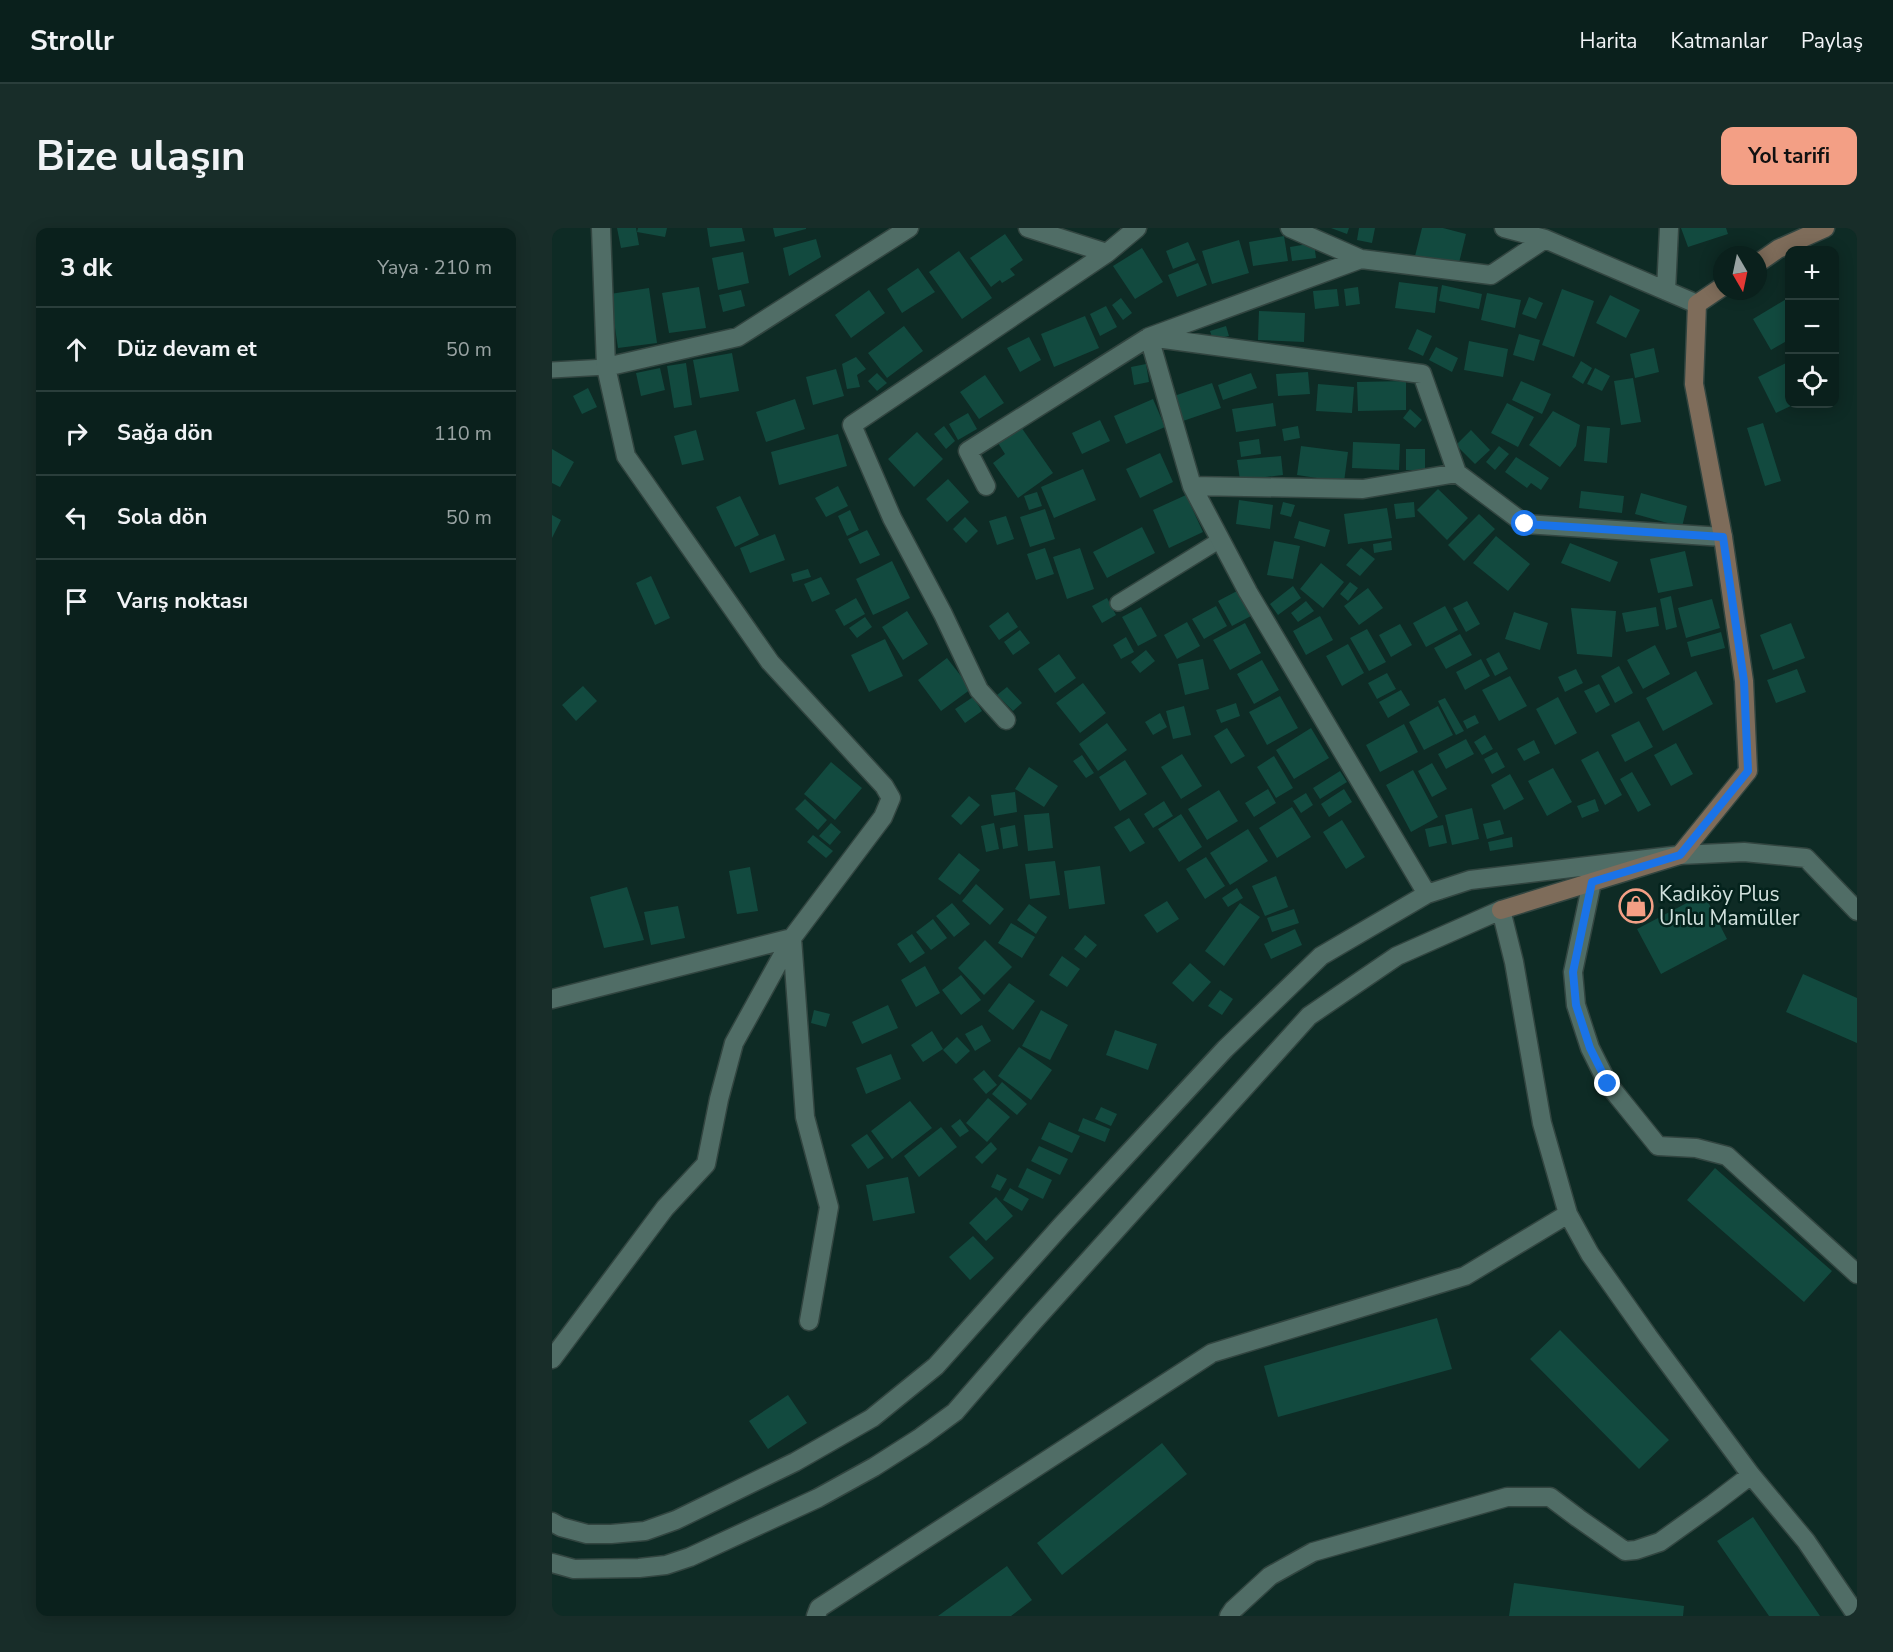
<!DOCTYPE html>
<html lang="tr">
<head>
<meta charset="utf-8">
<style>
	:root { --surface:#0a201c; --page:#182d29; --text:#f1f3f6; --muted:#99a3a3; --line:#2a3e3b; --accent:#f39f85 }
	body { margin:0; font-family:"Nunito Sans",sans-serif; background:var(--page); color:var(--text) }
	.controls { position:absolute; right:18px; top:18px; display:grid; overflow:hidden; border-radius:12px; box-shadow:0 3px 15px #0003 }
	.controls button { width:54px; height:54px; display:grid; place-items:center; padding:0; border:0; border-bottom:2px solid var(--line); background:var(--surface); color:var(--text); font:30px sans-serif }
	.compass { position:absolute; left:1161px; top:18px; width:54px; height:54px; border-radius:50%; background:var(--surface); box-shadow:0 3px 15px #0003; rotate:171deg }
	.stop { position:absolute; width:18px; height:18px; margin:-14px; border:4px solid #1a73e8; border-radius:50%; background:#fff }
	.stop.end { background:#1a73e8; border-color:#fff; box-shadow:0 2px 6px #0008 }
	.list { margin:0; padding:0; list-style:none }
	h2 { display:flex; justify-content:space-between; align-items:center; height:78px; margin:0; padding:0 24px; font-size:26px }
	h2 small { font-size:20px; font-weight:400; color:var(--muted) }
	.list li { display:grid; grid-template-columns:39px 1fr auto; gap:18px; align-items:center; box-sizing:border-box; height:84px; padding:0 24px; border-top:2px solid var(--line) }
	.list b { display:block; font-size:22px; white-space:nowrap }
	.list em { font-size:20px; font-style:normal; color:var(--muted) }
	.icon { flex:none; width:33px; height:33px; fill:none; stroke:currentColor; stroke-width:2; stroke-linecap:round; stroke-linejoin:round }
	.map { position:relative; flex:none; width:1305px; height:1388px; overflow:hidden; border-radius:12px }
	header { display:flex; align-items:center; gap:36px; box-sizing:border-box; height:84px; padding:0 30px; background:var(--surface); border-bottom:2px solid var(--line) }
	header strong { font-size:28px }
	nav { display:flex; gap:33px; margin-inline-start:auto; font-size:21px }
	.intro { display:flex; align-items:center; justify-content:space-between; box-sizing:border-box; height:144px; padding:0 36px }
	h1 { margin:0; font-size:42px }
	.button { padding:15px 27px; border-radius:12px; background:var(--accent); color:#111; font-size:21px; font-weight:700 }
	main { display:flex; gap:36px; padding:0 36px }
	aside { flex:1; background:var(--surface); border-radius:12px; box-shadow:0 3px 15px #0003 }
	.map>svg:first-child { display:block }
	.building { fill:#124a3f }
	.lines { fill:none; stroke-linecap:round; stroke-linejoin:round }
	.lane-casing { stroke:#324540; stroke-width:18 }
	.street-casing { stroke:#324540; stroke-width:21 }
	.secondary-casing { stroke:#324540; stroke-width:21 }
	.lane { stroke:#506d66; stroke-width:15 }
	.street { stroke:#506d66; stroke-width:18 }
	.secondary { stroke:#7e6c5a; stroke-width:18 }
	.route { stroke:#1a73e8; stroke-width:8 }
	.labels { text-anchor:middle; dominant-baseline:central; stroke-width:5; stroke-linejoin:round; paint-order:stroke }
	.poi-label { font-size:21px; fill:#d1e1dd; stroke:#04221c; text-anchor:start }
</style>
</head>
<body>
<header>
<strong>Strollr</strong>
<nav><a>Harita</a><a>Katmanlar</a><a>Paylaş</a></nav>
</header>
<div class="intro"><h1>Bize ulaşın</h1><a class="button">Yol tarifi</a></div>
<main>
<aside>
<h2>3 dk<small>Yaya · 210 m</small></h2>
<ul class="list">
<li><svg class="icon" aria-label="ahead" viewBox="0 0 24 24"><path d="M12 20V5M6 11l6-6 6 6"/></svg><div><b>Düz devam et</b></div><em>50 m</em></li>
<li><svg class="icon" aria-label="right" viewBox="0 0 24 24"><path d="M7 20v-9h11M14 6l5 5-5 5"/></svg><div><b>Sağa dön</b></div><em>110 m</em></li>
<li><svg class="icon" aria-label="left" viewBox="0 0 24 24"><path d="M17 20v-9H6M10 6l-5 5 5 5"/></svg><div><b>Sola dön</b></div><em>50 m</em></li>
<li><svg class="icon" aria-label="arrive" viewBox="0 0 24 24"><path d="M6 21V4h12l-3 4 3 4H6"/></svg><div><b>Varış noktası</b></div></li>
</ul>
</aside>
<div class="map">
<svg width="1305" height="1388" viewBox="0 0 1305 1388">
	<rect width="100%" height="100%" fill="#0e2b25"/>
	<path class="building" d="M65,0h19l3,17 -18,3z
		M86,0h29l-2,9 -28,-5z
		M155,0h35l3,13 -35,6z
		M221,0h33v1l-31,8z
		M779,0h18l-2,6z
		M807,0h16l-3,15 -15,-3z
		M870,0h21l23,6 -8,33 -43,-11z
		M1129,0h45l2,6 -40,13z
		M453,6l18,26 -13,9 5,6 -13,8 -2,-3 -9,7 -21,-29z
		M732,8l4,25 -35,5 -4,-24z
		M264,11l5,18 -32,19 -6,-28z
		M687,12l10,33 -37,11 -10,-33z
		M636,14l8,18 -23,9 -7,-18z
		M762,15l2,15 -24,3 -2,-14z
		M590,20l21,34 -28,17 -22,-33z
		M407,23l33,47 -30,21 -33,-47z
		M191,24l6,31 -31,7 -6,-32z
		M646,35l9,22 -30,12 -9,-22z
		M366,40l17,24 -33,21 -15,-24z
		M847,54l39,5 -3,26 -40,-5z
		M890,57l40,9 -3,15 -40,-8z
		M147,59l7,41 -37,5 -7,-40z
		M806,59l2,17 -14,2 -2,-17z
		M97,60l8,55 -39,5 -8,-54z
		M785,61l2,17 -24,3 -2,-18z
		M1010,61l32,12 -20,56 -32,-12z
		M189,62l4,16 -22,6 -4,-17z
		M317,62l16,23 -34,25 -16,-23z
		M935,65l34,7 -6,28 -34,-8z
		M1058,67l30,15 -14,28 -30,-15z
		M977,69l14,6 -7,16 -14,-5z
		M569,70l11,15 -9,7 -11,-15z
		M1236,70l2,4v37l-19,11 -18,-31z
		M554,78l11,21 -17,9 -10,-22z
		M707,83l46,2 -1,29 -46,-2z
		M533,88l14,32 -45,19 -13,-33z
		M352,98l19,25 -36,27 -19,-25z
		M674,98l3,10 -16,4 -3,-9z
		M865,101l15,7 -9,20 -15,-7z
		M967,106l21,6 -6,21 -21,-6z
		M477,109l12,23 -21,12 -13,-24z
		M917,113l39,8 -5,28 -39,-7z
		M884,119l22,11 -6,14 -23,-12z
		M1102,120l5,24 -24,6 -5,-24z
		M180,125l7,38 -39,7 -7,-38z
		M304,129l10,12 -9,6 3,12 -13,2 -5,-25z
		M1029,133l11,7 -9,16 -11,-7z
		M1238,133v43h5l-19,9 -18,-36z
		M134,135l6,42 -18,3 -7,-42z
		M594,136l3,18 -15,3 -3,-18z
		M108,140l5,22 -24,6 -5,-23z
		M1043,140l15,8 -8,15 -15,-7z
		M284,141l8,27 -31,9 -7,-28z
		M756,144l2,22 -32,2 -2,-22z
		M325,145l10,10 -10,8 -9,-10z
		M699,145l6,15 -34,12 -5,-15z
		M433,147l19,28 -25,16 -19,-27z
		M1081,150l8,44 -20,3 -7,-44z
		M854,153v29l-48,1 -1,-29z
		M969,153l30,13 -9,20 -30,-14z
		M660,155l9,25 -38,13 -9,-25z
		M766,156l36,3 -2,26 -36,-2z
		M36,160l9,19 -15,7 -9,-18z
		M243,171l10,30 -39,13 -10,-30z
		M601,171l12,28 -39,17 -12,-28z
		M721,175l3,23 -40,6 -4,-23z
		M955,175l27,14 -16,30 -27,-14z
		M858,181l12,11 -7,8 -12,-10z
		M1001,183l27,14 -4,21 -16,21 -31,-22z
		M416,185l9,16 -19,11 -9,-16z
		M548,192l10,21 -28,13 -10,-21z
		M1211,195l18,58 -16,5 -18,-58z
		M392,198l11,15 -9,8 -12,-15z
		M746,198l2,12 -16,3 -2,-12z
		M1035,198l23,2 -3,35 -23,-2z
		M469,199l32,46 -35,25 -25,-35 12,-9 -7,-11z
		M144,202l8,30 -22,5 -8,-29z
		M919,202l19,20 -15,14 -19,-19z
		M365,204l26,27 -29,28 -26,-28z
		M286,206l9,32 -68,19 -8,-33z
		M707,211l2,15 -20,3 -2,-15z
		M801,214l47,2 -1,26 -47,-2z
		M749,218l47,6 -4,30 -47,-7z
		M947,218l10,8 -14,16 -9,-8z
		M0,221l22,13 -14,25 -8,-4z
		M854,221h19v21h-19z
		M608,225l13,29 -33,16 -14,-29z
		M729,228l2,19 -43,5 -3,-20z
		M964,229l33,21 -8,12 -10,-7 -4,5 -22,-16z
		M531,241l13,31 -42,18 -13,-31z
		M396,251l21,23 -22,20 -21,-23z
		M286,258l10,20 -22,11 -11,-19z
		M886,261l30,29 -21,22 -30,-30z
		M1029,263l43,5 -2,17 -43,-5z
		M485,264l5,14 -13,4 -5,-14z
		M1089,265l46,13 -5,21 -47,-13z
		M634,267l17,37 -34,16 -16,-38z
		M188,268l19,39 -24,12 -19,-40z
		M687,272l34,5 -3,24 -34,-5z
		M731,274l12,3 -4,12 -11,-3z
		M862,274l1,15 -19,2 -2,-15z
		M835,280l5,30 -44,6 -4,-30z
		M493,281l10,30 -25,8 -10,-30z
		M298,282l9,20 -12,6 -9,-20z
		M927,286l16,15 -31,32 -16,-16z
		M0,287l9,5 -9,18z
		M454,288l8,23 -17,6 -8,-24z
		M413,289l13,14 -12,12 -13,-14z
		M747,293l31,9 -5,17 -31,-9z
		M590,299l13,26 -48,25 -14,-26z
		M315,302l13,25 -20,9 -12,-25z
		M223,306l10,26 -35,13 -10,-25z
		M944,308l34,28 -22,27 -35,-28z
		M722,313l26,5 -7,33 -26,-4z
		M839,313l1,9 -18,3 -1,-9z
		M1018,315l48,19 -8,20 -49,-19z
		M493,320l9,26 -18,6 -9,-26z
		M528,320l14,41 -27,10 -14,-42z
		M809,320l14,11 -15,17 -14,-11z
		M1133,323l8,35 -35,7 -8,-34z
		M340,333l18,37 -37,17 -17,-36z
		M769,335l23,19 -21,26 -23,-19z
		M256,341l3,8 -18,5 -2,-8z
		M99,348l19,42 -15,7 -19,-42z
		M269,349l9,17 -18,8 -8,-18z
		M798,354l8,6 -10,13 -8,-7z
		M741,358l8,12 -23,17 -8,-11z
		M816,360l15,20 -24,17 -15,-19z
		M685,363l14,25 -19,10 -14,-25z
		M1119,368l6,31 -11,3 -6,-31z
		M304,370l9,16 -21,12 -9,-16z
		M555,370l9,17 -14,8 -10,-17z
		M1160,371l8,29 -34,10 -8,-30z
		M754,373l8,10 -16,11 -7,-9z
		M915,373l13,23 -14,8 -13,-24z
		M664,378l11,20 -23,13 -12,-20z
		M893,378l13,24 -32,17 -13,-24z
		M589,379l16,29 -19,10 -16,-29z
		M1104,379l3,19 -33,6 -4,-19z
		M1019,380l45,3 -4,46 -35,-3z
		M355,383l21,33 -25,16 -21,-33z
		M456,384l10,15 -19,13 -10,-14z
		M962,384l34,11 -8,27 -35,-11z
		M768,388l13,24 -27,15 -13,-24z
		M313,389l7,10 -15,11 -8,-10z
		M635,394l13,24 -23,13 -13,-24z
		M693,395l16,30 -31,17 -17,-30z
		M1239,395l14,35 -32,12 -13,-35z
		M848,396l12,21 -21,12 -12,-22z
		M815,401l19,33 -17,9 -19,-33z
		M468,402l10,13 -17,12 -9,-13z
		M1169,404l4,16 -34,9 -4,-15z
		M908,406l12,21 -26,14 -12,-21z
		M574,409l8,15 -13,7 -8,-14z
		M333,411l18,37 -34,16 -18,-37z
		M796,416l16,29 -22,13 -16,-30z
		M1103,417l15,29 -27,15 -16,-29z
		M594,422l9,11 -15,12 -9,-11z
		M947,424l9,17 -13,7 -9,-17z
		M507,426l17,24 -21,15 -17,-24z
		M395,430l24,31 -30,22 -23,-31z
		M651,431l6,30 -24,6 -7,-31z
		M929,431l9,17 -25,14 -9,-18z
		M710,432l17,30 -25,14 -17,-30z
		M1067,438l14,27 -18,10 -14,-27z
		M1024,441l7,14 -18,9 -7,-15z
		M1245,441l9,23 -30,11 -9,-23z
		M1144,443l17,33 -50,27 -17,-33z
		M835,445l9,16 -19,10 -9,-16z
		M958,448l17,30 -28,15 -17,-31z
		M531,455l23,30 -26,20 -24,-30z
		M1047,456l11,21 -14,8 -12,-22z
		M31,458l14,15 -21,20 -14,-16z
		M455,459l15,16 -9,8 -16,-16z
		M849,462l9,15 -22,13 -9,-16z
		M728,468l18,32 -31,17 -18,-33z
		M421,469l9,14 -17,12 -10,-14z
		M1006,469l19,36 -22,12 -19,-36z
		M893,470l19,33 -8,4 -18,-34z
		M684,475l4,13 -19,7 -5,-13z
		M632,478l7,29 -18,4 -7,-28z
		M886,478l15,29 -29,15 -15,-28z
		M608,485l7,14 -14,8 -8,-13z
		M923,487l4,8 -12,6 -4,-8z
		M1087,493l14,26 -28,15 -14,-27z
		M555,495l20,27 -29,21 -19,-27z
		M852,496l14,28 -38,20 -14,-27z
		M675,500l18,28 -14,8 -17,-28z
		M759,500l18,30 -35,21 -18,-29z
		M933,507l8,14 -11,6 -8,-13z
		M914,511l8,15 -28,15 -8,-15z
		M982,512l6,13 -16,8 -7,-12z
		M1124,515l17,31 -22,12 -17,-31z
		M1046,523l24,44 -17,10 -24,-45z
		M945,524l8,15 -13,7 -8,-15z
		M630,526l20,32 -21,13 -20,-32z
		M530,527l12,18 -8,5 -13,-17z
		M722,528l19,32 -17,10 -19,-31z
		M573,532l22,34 -27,17 -21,-34z
		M279,534l31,26 -27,32 -31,-26z
		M880,535l15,26 -15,8 -14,-26z
		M477,539l29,19 -14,21 -29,-18z
		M1001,540l19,34 -25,14 -19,-35z
		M861,542l25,47 -27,15 -25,-47z
		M788,543l7,11 -27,17 -7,-11z
		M1080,544l19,33 -13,7 -18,-33z
		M958,546l14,25 -20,11 -13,-25z
		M716,561l8,14 -22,14 -9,-14z
		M792,561l8,13 -23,15 -8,-13z
		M667,562l19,31 -31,19 -19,-31z
		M463,564l2,20 -23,4 -3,-21z
		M754,565l7,12 -12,8 -8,-12z
		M417,568l11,9 -19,20 -10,-9z
		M253,571l22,21 -9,10 -23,-21z
		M1043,571l4,12 -17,7 -5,-12z
		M612,573l9,15 -20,12 -9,-14z
		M740,579l19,30 -34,21 -18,-30z
		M920,580l7,31 -27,6 -7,-30z
		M497,585l4,35 -25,3 -4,-36z
		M629,586l21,33 -23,15 -21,-33z
		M577,590l16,25 -15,9 -16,-25z
		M790,592l23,37 -19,12 -23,-37z
		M948,592l4,14 -17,5 -4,-15z
		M279,595l10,9 -11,13 -11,-9z
		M442,595l5,26 -13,3 -5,-26z
		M463,597l3,21 -15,3 -3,-21z
		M891,597l4,18 -18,4 -4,-18z
		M696,601l20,32 -38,24 -20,-32z
		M261,607l20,16 -7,7 -19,-16z
		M960,609l1,10 -23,4 -2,-9z
		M407,625l21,17 -20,25 -22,-16z
		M654,629l19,29 -20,13 -19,-30z
		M503,633l5,34 -30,4 -5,-35z
		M548,638l5,38 -36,5 -5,-38z
		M198,639l8,44 -21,3 -8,-43z
		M724,648l12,31 -23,9 -13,-30z
		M424,656l28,25 -14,16 -28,-24z
		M75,659l17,53 -40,8 -14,-51z
		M685,660l6,10 -15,9 -6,-9z
		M1152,666l23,45 -66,35 -24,-45z
		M615,673l12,18 -22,14 -13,-18z
		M400,675l18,21 -16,13 -18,-21z
		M688,675l20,14 -36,49 -19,-15z
		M477,676l18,13 -11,17 -19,-14z
		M126,678l7,32 -34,7 -7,-33z
		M742,681l5,14 -27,9 -5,-14z
		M381,691l14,19 -16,12 -15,-18z
		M459,695l24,14 -13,21 -24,-15z
		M743,701l7,16 -31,14 -7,-15z
		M360,706l13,19 -15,10 -13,-19z
		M533,707l12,10 -11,13 -12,-9z
		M433,712l27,27 -28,28 -26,-27z
		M510,728l18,13 -13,18 -18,-12z
		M638,735l21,19 -18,20 -21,-19z
		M373,738l15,27 -24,14 -15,-27z
		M1251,746l54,24v45l-71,-31z
		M409,747l20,25 -20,15 -19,-25z
		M457,755l26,18 -22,29 -25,-19z
		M668,762l13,9 -11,16 -14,-9z
		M336,777l10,23 -36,16 -10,-22z
		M262,782l16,4 -4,13 -15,-4z
		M489,782l27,15 -18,35 -28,-14z
		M430,797l9,16 -16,10 -10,-17z
		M563,802l42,14 -9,26 -42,-15z
		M380,803l11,18 -20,13 -12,-17z
		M405,809l13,14 -14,13 -13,-14z
		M467,819l33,23 -21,30 -33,-24z
		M339,826l10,25 -35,15 -10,-26z
		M432,842l13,15 -11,9 -13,-15z
		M450,854l25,22 -10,11 -25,-21z
		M436,870l22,19 -23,25 -21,-19z
		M358,873l22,27 -40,31 -21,-28z
		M549,879l16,7 -6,12 -16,-7z
		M531,890l27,11 -5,13 -27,-11z
		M408,891l9,12 -9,6 -9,-11z
		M497,894l31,14 -8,17 -31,-14z
		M389,899l16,20 -38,30 -15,-21z
		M315,906l17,24 -16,11 -17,-24z
		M439,914l6,7 -15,15 -7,-7z
		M487,918l29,13 -8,16 -29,-14z
		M475,940l25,12 -9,19 -25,-12z
		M1163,940l117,103 -28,31 -117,-102z
		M445,946l10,5 -7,12 -9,-4z
		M356,949l7,36 -42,8 -7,-36z
		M458,960l19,11 -7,12 -19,-11z
		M444,969l17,19 -27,25 -17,-18z
		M421,1008l21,22 -24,22 -21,-23z
		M885,1090l15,51 -174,48 -14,-51z
		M1008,1102l109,110 -30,29 -109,-110z
		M236,1167l19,28 -39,26 -19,-28z
		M610,1215l25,31 -125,101 -25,-32z
		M1201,1289l67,99h-51l-52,-75z
		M455,1338l25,34 -21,16h-73z
		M962,1355l170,23 -1,10h-174z"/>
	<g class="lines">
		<g class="lane-casing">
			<path id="lane" d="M0,142l54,-3
				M566,375l102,-63"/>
		</g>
		<g class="street-casing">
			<path id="street" d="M476,0l79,25
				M738,0l71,31
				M952,0l41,11 152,65
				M1114,63l3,-63
				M54,139l132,-30 171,-109
				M434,258l-18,-35 181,-114 212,-78 130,16 54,-36
				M640,258l171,3 94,-16 68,51 198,13
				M454,492l-27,-30 -36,-76 -51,-96 -40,-93 255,-172 30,-25
				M1040,654l-19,90 3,33 14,43 18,36 50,62 38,2 31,8 130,118
				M875,666l-179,-302 -56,-106 -43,-149 273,37 35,99
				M0,771l240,-61 13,179 24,90 -20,114
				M0,1131l113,-151 41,-44 13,-65 15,-56 58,-105 91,-121 8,-19 -7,-12 -114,-124 -144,-206 -20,-89 -5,-139
				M0,1294l9,5 26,7h24l34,-3 31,-11 119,-58 77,-44 64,-52 125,-140 164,-177 96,-93 106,-62 43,-14 210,-25 64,-3 62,6 51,53
				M0,1335l22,6 65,-1 27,-3 24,-8 128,-59 56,-31 47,-30 34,-25 78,-90 276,-306 88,-60 104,-46 13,52 28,161 26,91 22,40 58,82 103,139 55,66 51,75
				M264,1388l3,-8 393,-255 253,-77 103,-62
				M677,1388l4,-6 37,-34 43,-24 194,-55h43l28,21 47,33 11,-1 24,-8 53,-38 38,-29"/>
		</g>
		<g class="secondary-casing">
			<path id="secondary" d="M1206,35l20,-14 47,-21
				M949,682l179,-55 68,-84 -4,-90 -21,-144 -29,-153 3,-80 25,-17"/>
		</g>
		<use href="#lane" class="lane"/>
		<use href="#street" class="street"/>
		<use href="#secondary" class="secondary"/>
	</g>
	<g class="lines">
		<path class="route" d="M973,296l198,13 21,144 4,90 -68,84 -88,27 -19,90 3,33 14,43 18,36"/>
	</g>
	<defs>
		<g id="shop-ring" transform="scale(1.725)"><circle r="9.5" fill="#04221c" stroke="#f39f85" stroke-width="1.5"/><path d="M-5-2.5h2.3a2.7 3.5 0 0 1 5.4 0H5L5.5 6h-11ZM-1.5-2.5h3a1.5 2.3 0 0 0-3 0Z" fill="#f39f85"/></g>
	</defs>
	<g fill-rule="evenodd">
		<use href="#shop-ring" x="1084" y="678"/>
	</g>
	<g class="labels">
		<g class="poi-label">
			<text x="1107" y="666">Kadıköy Plus<tspan x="1107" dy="24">Unlu Mamüller</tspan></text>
		</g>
	</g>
</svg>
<div class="controls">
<button>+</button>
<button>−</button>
<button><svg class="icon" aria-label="locate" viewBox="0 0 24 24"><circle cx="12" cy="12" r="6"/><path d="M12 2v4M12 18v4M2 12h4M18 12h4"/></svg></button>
</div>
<svg class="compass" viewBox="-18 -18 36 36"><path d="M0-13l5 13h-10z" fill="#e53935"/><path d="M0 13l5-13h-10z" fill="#99a3a3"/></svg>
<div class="stop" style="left:973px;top:296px"></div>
<div class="stop end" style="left:1056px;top:856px"></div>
</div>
</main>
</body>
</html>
